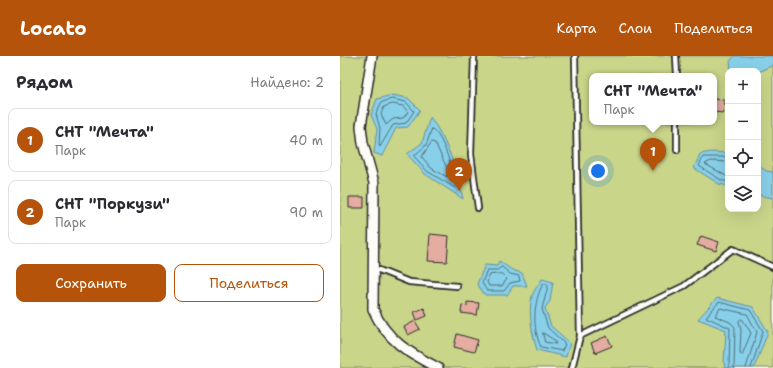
<!DOCTYPE html>
<html lang="ru">
<head>
<meta charset="utf-8">
<style>
	:root { --surface:#fff; --page:#f7f7f7; --text:#2b2b33; --muted:#7c7c81; --line:#e1e1e2; --accent:#b45309 }
	body { margin:0; font-family:"Shantell Sans",sans-serif; background:var(--page); color:var(--text) }
	.controls { position:absolute; right:12px; top:12px; display:grid; overflow:hidden; border-radius:8px; box-shadow:0 4px 16px #0002 }
	.controls button { width:36px; height:36px; display:grid; place-items:center; padding:0; border:0; border-bottom:1px solid var(--line); background:var(--surface); color:var(--text); font:20px sans-serif }
	.you { position:absolute; left:258px; top:115px; width:14px; height:14px; margin:-10px; border:3px solid #fff; border-radius:50%; background:#1a73e8; box-shadow:0 0 0 6px #1a73e833 }
	.badge { display:grid; place-items:center; width:26px; height:26px; border-radius:50%; background:var(--accent); color:#fff; font-size:13px; font-weight:700 }
	.pin { position:absolute; translate:-50% -33px; filter:drop-shadow(0 1px 2px #0008) }
	.pin::after { content:''; position:absolute; top:21px; width:14px; height:12px; background:inherit; clip-path:polygon(0 0,100% 0,50% 100%) }
	.popup { position:absolute; left:249px; top:17px; width:128px; height:52px; box-sizing:border-box; display:grid; place-content:center; border-radius:8px; background:var(--surface); filter:drop-shadow(0 1px 3px #0005); font-size:13px; white-space:nowrap; color:var(--muted) }
	.popup b { font-size:15px; color:var(--text) }
	.popup::after { content:''; position:absolute; left:50%; top:100%; margin-left:-8px; border:8px solid transparent; border-top-color:var(--surface) }
	.list { margin:0; padding:0; list-style:none }
	h2 { display:flex; justify-content:space-between; align-items:center; height:52px; margin:0; padding:0 16px; font-size:17px }
	h2 small { font-size:13px; font-weight:400; color:var(--muted) }
	.list li { display:grid; grid-template-columns:26px 1fr auto; gap:12px; align-items:center; box-sizing:border-box; height:64px; margin:0 8px 8px; padding:0 8px; border:1px solid var(--line); border-radius:8px }
	.list b { display:block; font-size:15px; white-space:nowrap }
	.list p { margin:0; font-size:13px; white-space:nowrap; color:var(--muted) }
	.list em { font-size:13px; font-style:normal; color:var(--muted) }
	.actions { display:flex; gap:8px; padding:12px 16px }
	.actions a { flex:1; padding:9px 0; border:1px solid var(--accent); border-radius:8px; text-align:center; font-size:14px; color:var(--accent) }
	.actions .main { background:var(--accent); color:#fff }
	.icon { flex:none; width:22px; height:22px; fill:none; stroke:currentColor; stroke-width:2; stroke-linecap:round; stroke-linejoin:round }
	.map { position:relative; flex:none; width:433px; height:312px; overflow:hidden }
	header { display:flex; align-items:center; gap:24px; box-sizing:border-box; height:56px; padding:0 20px; background:var(--accent); color:#fff }
	header strong { font-size:19px }
	nav { display:flex; gap:22px; margin-inline-start:auto; font-size:14px }
	main { display:flex }
	aside { flex:1; background:var(--surface) }
	.map>svg:first-child { display:block }
	.green { fill:#c9d589; stroke:#7a805a; fill-rule:evenodd }
	.water { fill:#88d0ea; stroke:#638e9e }
	.lines { fill:none; stroke-linecap:round; stroke-linejoin:round }
	.shore { stroke:#506d77; stroke-width:1 }
	.building { fill:#e5aca1; stroke:#2b2b2b }
	.service-casing { stroke:#2b2b2b; stroke-width:8 }
	.minor-casing { stroke:#2b2b2b; stroke-width:12 }
	.service { stroke:#fdfcf7; stroke-width:4.5 }
	.minor { stroke:#fdfcf7; stroke-width:9 }
</style>
</head>
<body>
<header>
<strong>Locato</strong>
<nav><a>Карта</a><a>Слои</a><a>Поделиться</a></nav>
</header>
<main>
<aside>
<h2>Рядом<small>Найдено: 2</small></h2>
<ul class="list">
<li><span class="badge">1</span><div><b>СНТ &quot;Мечта&quot;</b><p>Парк</p></div><em>40 m</em></li>
<li><span class="badge">2</span><div><b>СНТ &quot;Поркузи&quot;</b><p>Парк</p></div><em>90 m</em></li>
</ul>
<div class="actions"><a class="main">Сохранить</a><a>Поделиться</a></div>
</aside>
<div class="map">
<svg width="433" height="312" viewBox="0 0 433 312">
	<rect width="100%" height="100%" fill="#fdfcf7"/>
	<filter id="ink" filterUnits="userSpaceOnUse"><feTurbulence type="fractalNoise" baseFrequency=".025" numOctaves="2"/><feDisplacementMap in="SourceGraphic" scale="8" xChannelSelector="R" yChannelSelector="G"/><feConvolveMatrix kernelMatrix="1 2 1 2 8 2 1 2 1" color-interpolation-filters="sRGB"/></filter>
	<g filter="url(#ink)">
		<path class="green" d="M0,0h433v312h-433zM388,15h30v138h-30zM252,20h122v46h-122z"/>
		<path class="water" d="M395,0h38v9l-15,7v-1h-27l-1,-10z
			M52,39l16,3 12,12 -12,17 -12,1 -14,28 -8,-3 3,-24 -6,-14 6,-16z
			M90,61c19,27 26,51 33,82l-38,-25 -18,-20 15,-11z
			M371,96l17,1v33l-9,-2 -25,-16 6,-14z
			M418,108l8,7 7,1v26l-15,-3z
			M159,205l13,9 10,3 5,13h-14l-6,9h-22l-8,-11 8,-19 12,1z
			M202,223l11,3 -3,19 -5,7 6,18 19,17 -4,14 -29,-7c-5,-16 -9,-37 -5,-54 2,-6 7,-12 10,-17z
			M377,242l36,9 15,25 -14,36h-29l-1,-6 2,-32 -28,-11z"/>
		<g class="lines">
			<path class="shore" d="M52,43l14,3 8,9 -8,12 -13,2 -13,22 -1,-2 1,-17 -4,-14 5,-11z
				M53,48l10,2 5,6 -5,6 -10,1 -7,6 -5,-11 3,-7z
				M92,73c12,7 21,44 24,57l-1,2 -28,-17 -13,-15 12,-11z
				M92,86l3,1 12,25v9l-16,-9 -9,-11z
				M388,101h-25l-4,9 22,14 7,2
				M388,106l-17,-1 -6,3 23,13
				M162,211l8,7 9,2 1,5 -10,2 -6,8h-17l-5,-8 5,-13h10z
				M162,218l5,5 -5,7h-13l-2,-4 3,-7z
				M203,228h4l1,2 -6,23 6,19 17,16 -3,7 -21,-4c-9,-19 -8,-45 2,-63z
				M401,263l2,1 8,13 -9,22 -2,-2 1,-23 -2,-9z
				M203,277l13,8v3l-11,-2z
				M389,312l1,-40 -24,-11 13,-15 31,8 13,21 -12,37
				M394,312l1,-41 -5,-5 -15,-6 5,-8 27,6 10,18 -11,36"/>
		</g>
		<path class="building" d="M374,43l10,1 -1,13 -9,-1z
			M9,141h15v11h-15z
			M90,178l19,2 -2,26 -19,-1z
			M361,180l18,6 -3,9 -19,-6z
			M127,246l12,1 -2,12 -16,-2 1,-8 5,1z
			M84,252l3,8 -10,4 -3,-8z
			M75,265l5,8 -12,6 -4,-8z
			M117,278l21,6 -4,12 -20,-5z
			M267,280l5,10 -17,7 -4,-10z"/>
		<g class="lines">
			<g class="service-casing">
				<path id="service" d="M134,0l-3,98 7,54
					M336,0l1,20
					M337,66v28
					M34,212l35,14 48,4
					M240,280l104,-50 49,-37 40,18
					M232,312l8,-32 -5,-280"/>
			</g>
			<g class="minor-casing">
				<path id="minor" d="M32,0l-11,70 2,17 11,40 -1,126c13,31 36,44 65,59"/>
			</g>
			<use href="#service" class="service"/>
			<use href="#minor" class="minor"/>
		</g>
	</g>
</svg>
<div class="controls">
<button>+</button>
<button>−</button>
<button><svg class="icon" aria-label="locate" viewBox="0 0 24 24"><circle cx="12" cy="12" r="6"/><path d="M12 2v4M12 18v4M2 12h4M18 12h4"/></svg></button>
<button><svg class="icon" aria-label="layers" viewBox="0 0 24 24"><path d="M12 4l9 5-9 5-9-5zM3 14l9 5 9-5"/></svg></button>
</div>
<div class="you"></div>
<div class="pin badge" style="left:313px;top:115px">1</div>
<div class="popup"><b>СНТ &quot;Мечта&quot;</b>Парк</div>
<div class="pin badge" style="left:119px;top:135px">2</div>
</div>
</main>
</body>
</html>
